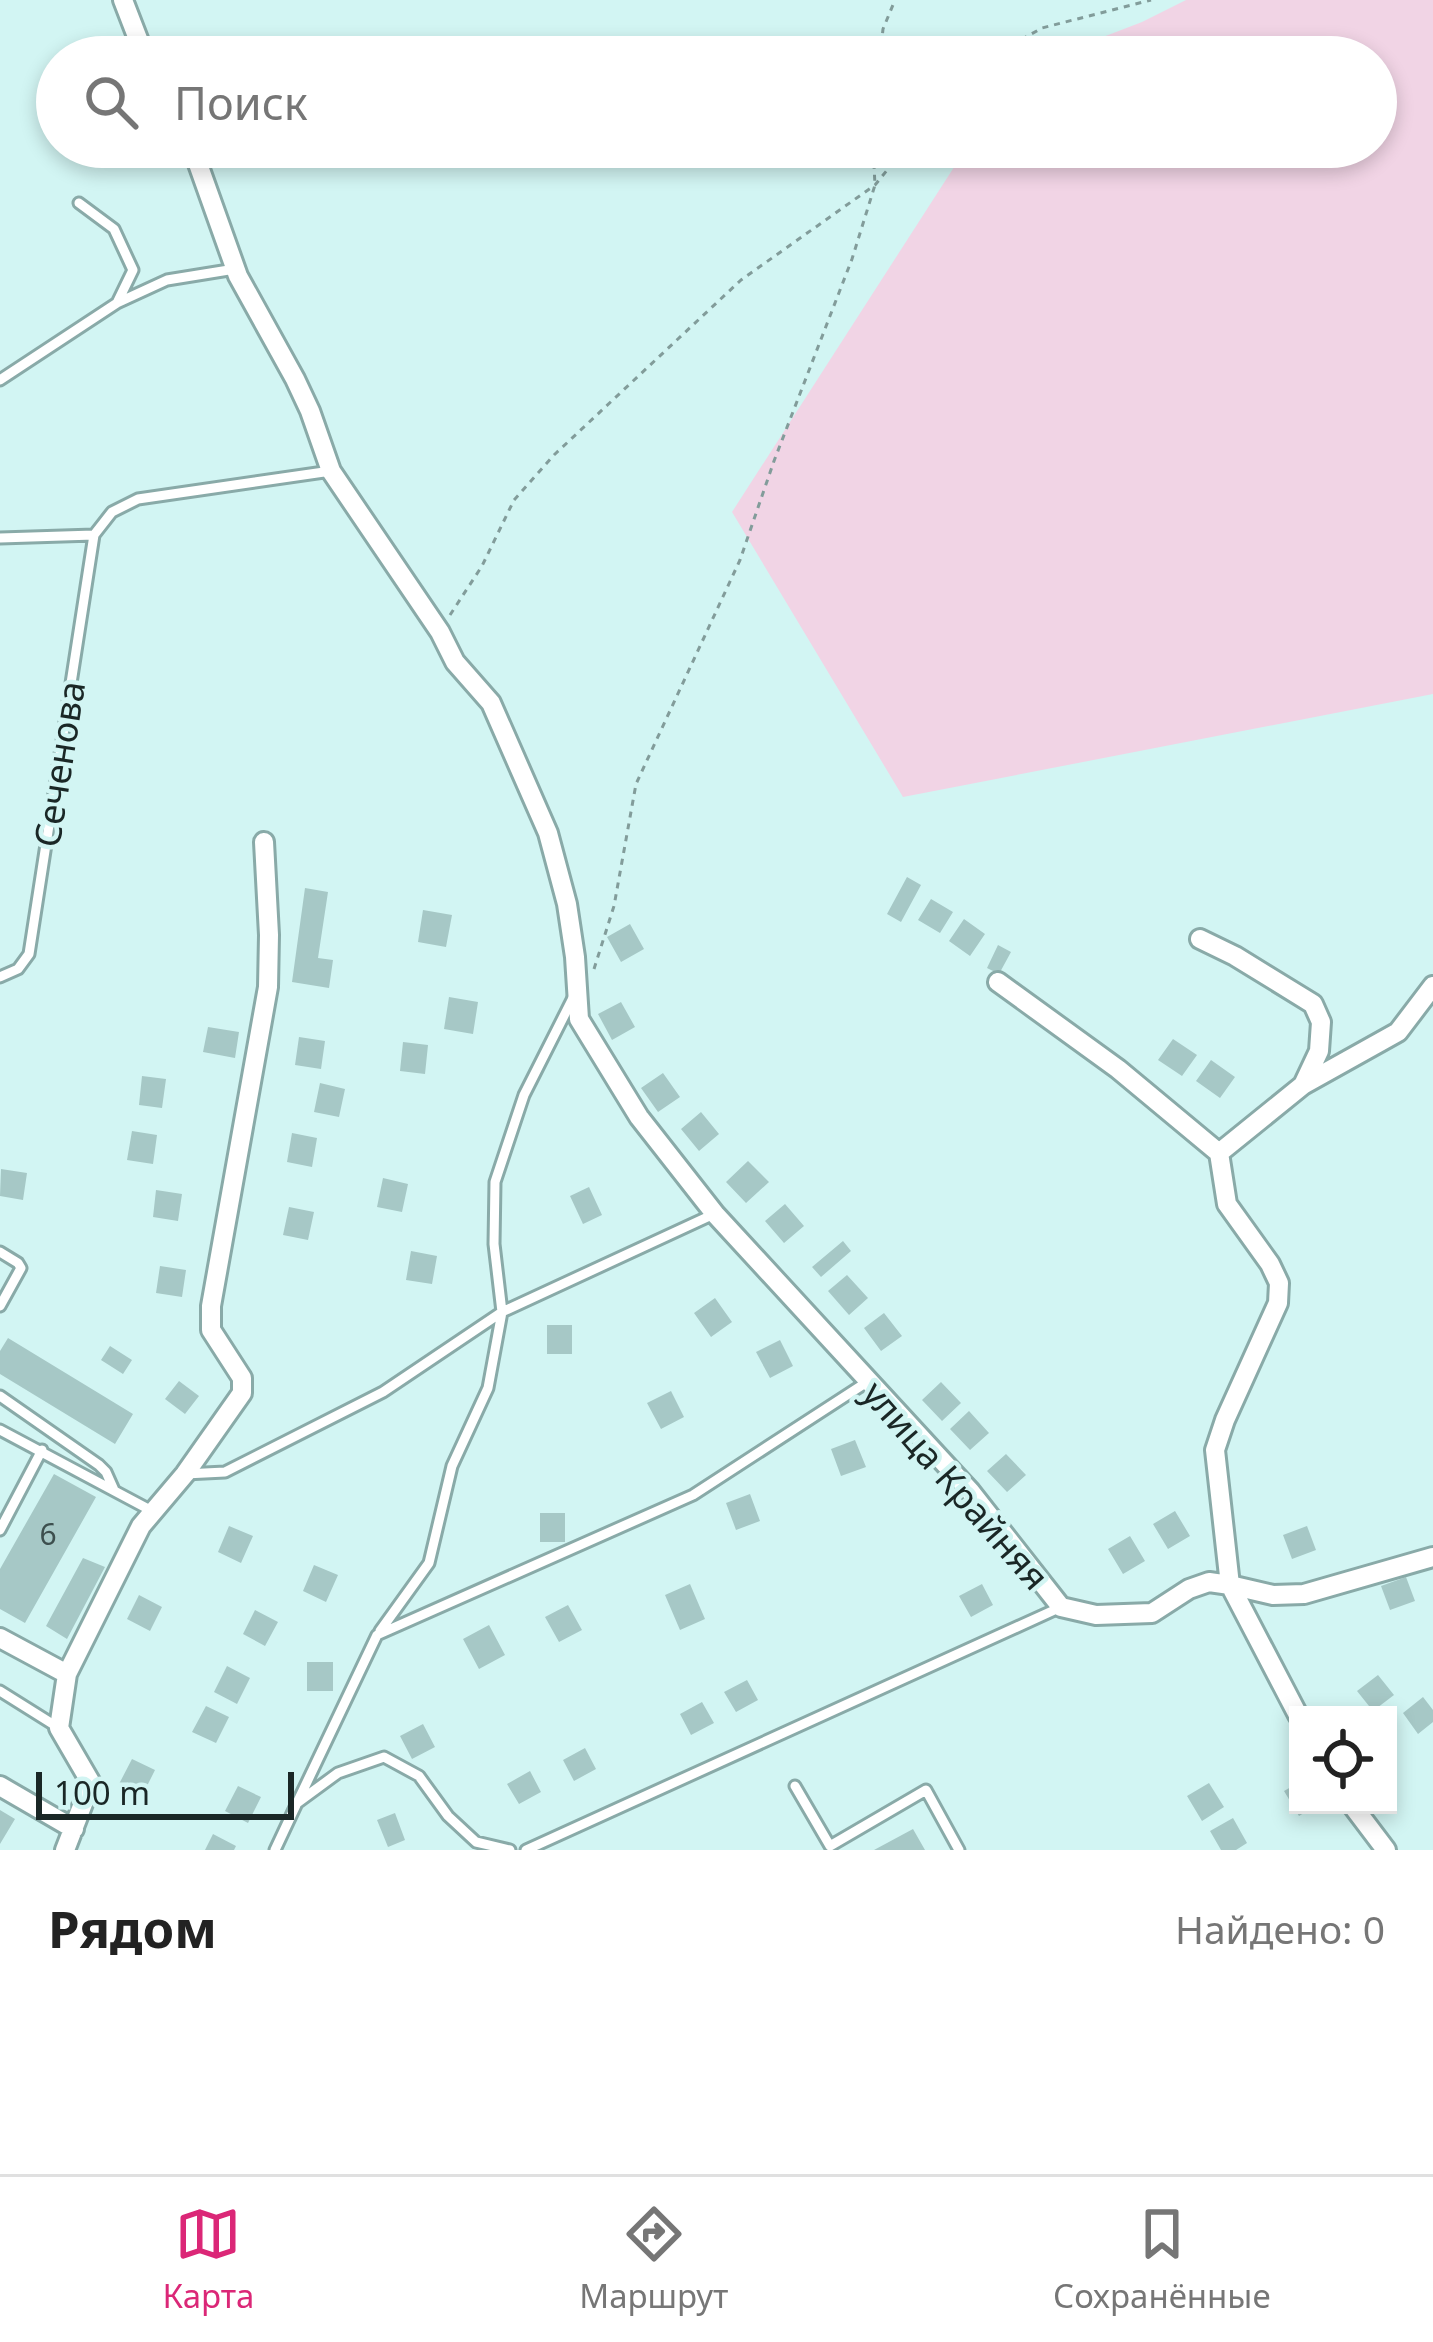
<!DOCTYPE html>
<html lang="ru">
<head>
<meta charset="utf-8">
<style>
	:root { --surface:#fff; --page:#f6f6f6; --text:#222; --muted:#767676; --line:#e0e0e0; --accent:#db2777 }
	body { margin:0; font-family:"Noto Sans",sans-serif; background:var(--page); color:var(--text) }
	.controls { position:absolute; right:36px; bottom:36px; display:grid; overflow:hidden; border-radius:0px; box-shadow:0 6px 18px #0003 }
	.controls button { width:108px; height:108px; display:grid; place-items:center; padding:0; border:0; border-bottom:3px solid var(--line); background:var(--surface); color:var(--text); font:60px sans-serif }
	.scale { position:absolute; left:36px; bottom:30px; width:258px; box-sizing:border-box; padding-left:12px; border:6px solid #1a2726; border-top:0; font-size:33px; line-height:42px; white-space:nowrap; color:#1a2726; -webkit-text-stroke:9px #d2f5f3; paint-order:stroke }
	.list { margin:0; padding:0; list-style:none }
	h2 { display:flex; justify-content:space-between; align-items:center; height:156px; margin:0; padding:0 48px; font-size:51px }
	h2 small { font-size:39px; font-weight:400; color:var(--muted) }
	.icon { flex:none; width:66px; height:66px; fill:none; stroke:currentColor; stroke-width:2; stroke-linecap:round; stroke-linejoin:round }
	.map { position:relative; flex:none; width:1433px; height:1850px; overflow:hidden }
	.search { position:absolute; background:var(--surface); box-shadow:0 6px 18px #0003; left:36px; right:36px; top:36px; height:132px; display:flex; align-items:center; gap:30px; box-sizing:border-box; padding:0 42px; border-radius:66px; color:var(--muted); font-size:45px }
	.sheet { height:324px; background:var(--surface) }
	nav { display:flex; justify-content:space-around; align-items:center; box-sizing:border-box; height:168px; border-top:3px solid var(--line); background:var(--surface); font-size:33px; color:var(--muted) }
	nav a { display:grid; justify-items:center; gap:6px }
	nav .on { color:var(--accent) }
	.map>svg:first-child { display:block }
	.green { fill:#f1d4e5 }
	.building { fill:#a6c8c6 }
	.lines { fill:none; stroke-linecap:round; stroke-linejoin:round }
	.service-casing { stroke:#89aaa8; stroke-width:15 }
	.minor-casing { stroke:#89aaa8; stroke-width:24 }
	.path { stroke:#829c9a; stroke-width:3; stroke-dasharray:6 6; stroke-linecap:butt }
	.service { stroke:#fff; stroke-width:9 }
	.minor { stroke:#fff; stroke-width:18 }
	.labels { text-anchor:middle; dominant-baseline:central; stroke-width:9; stroke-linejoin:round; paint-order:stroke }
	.number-label { font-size:30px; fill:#3d4f4e }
	.street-label { font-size:36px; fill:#1a2726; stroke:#d2f5f3 }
</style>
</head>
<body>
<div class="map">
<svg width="1433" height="1850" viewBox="0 0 1433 1850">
	<rect width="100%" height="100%" fill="#d2f5f3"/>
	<path class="green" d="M1186,0h247v694l-530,103 -171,-285 235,-365h409v-90h-325l91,-35z"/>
	<path class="building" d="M907,877l14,8 -20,37 -14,-8z
		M305,888l23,4 -10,66 15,2 -4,28 -37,-6z
		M931,899l22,13 -13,21 -22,-13z
		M423,910l29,5 -6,32 -28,-5z
		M964,919l21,15 -15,22 -21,-15z
		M630,924l14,25 -23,13 -14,-25z
		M998,945l13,7 -12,22 -12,-6z
		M449,997l29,5 -5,32 -29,-5z
		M621,1002l14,25 -23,13 -14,-26z
		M208,1027l31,5 -4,26 -32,-6z
		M299,1037l26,4 -4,28 -26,-4z
		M1173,1039l24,16 -15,21 -24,-16z
		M403,1042l25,3 -3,29 -25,-3z
		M1211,1060l24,17 -15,21 -24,-17z
		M663,1073l17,24 -22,15 -17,-24z
		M142,1076l24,3 -4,29 -23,-3z
		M320,1083l25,6 -6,28 -25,-5z
		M701,1112l18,22 -20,17 -18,-22z
		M132,1131l25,4 -4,29 -26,-4z
		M292,1133l25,5 -5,29 -25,-5z
		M748,1161l21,21 -23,21 -20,-21z
		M1,1169l26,4 -4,27 -23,-4z
		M383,1178l25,6 -6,28 -25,-5z
		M589,1187l13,28 -19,9 -13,-28z
		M156,1190l26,4 -4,27 -25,-4z
		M785,1204l19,22 -20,17 -19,-22z
		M289,1207l25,5 -6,28 -25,-5z
		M843,1241l8,10 -30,26 -9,-10z
		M411,1251l26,5 -5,28 -26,-4z
		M160,1266l26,4 -4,27 -26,-4z
		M847,1275l21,23 -19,17 -21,-24z
		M715,1298l17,24 -21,15 -17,-24z
		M884,1313l18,23 -21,15 -17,-23z
		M547,1325h25v29h-25z
		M8,1338l125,76 -18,30 -115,-70v-23z
		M780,1340l13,26 -23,12 -14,-26z
		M110,1346l22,14 -9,14 -22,-14z
		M179,1381l20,15 -14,18 -20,-15z
		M941,1382l20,21 -19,18 -20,-21z
		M671,1391l13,26 -23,12 -14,-26z
		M969,1411l20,22 -19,17 -20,-21z
		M855,1440l11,27 -25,9 -10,-27z
		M1006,1454l20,21 -19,17 -20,-21z
		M54,1474l42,23 -71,126 -25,-14v-40z
		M750,1494l10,27 -24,9 -10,-27z
		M1175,1511l15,25 -22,13 -15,-25z
		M540,1513h25v29h-25z
		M229,1526l24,10 -12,27 -23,-11z
		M1307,1526l9,24 -24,9 -9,-24z
		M1130,1536l15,25 -22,13 -15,-25z
		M83,1558l22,9 -38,72 -21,-13z
		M314,1565l24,10 -12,27 -23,-11z
		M1406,1577l9,24 -25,9 -9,-24z
		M690,1584l15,35 -25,11 -15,-35z
		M982,1584l11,21 -22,12 -12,-21z
		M139,1595l23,12 -12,24 -23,-12z
		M568,1605l14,25 -23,12 -14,-25z
		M255,1610l23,12 -13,24 -22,-12z
		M489,1625l16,30 -26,14 -16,-30z
		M307,1662h26v29h-26z
		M227,1666l23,12 -13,26 -23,-12z
		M1378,1675l16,20 -21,16 -16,-20z
		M747,1680l11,20 -22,12 -12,-20z
		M1423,1697l10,13v12l-15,12 -15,-21z
		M702,1702l12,21 -23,12 -11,-21z
		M206,1706l23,11 -13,26 -24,-11z
		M423,1724l12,23 -23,12 -12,-23z
		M585,1748l11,21 -22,12 -11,-21z
		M132,1759l23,11 -13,26 -23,-12z
		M530,1771l11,21 -22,12 -12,-20z
		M1209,1783l15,24 -22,14 -15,-25z
		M1298,1783v22h19l-18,11 -15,-25z
		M238,1786l23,11 -13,26 -23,-12z
		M0,1810l15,9 -15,25z
		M395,1813l10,27 -17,7 -11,-27z
		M1233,1818l14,25 -11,7h-15l-11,-19z
		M913,1829l12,21h-51z
		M213,1834l23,12 -2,4h-29z"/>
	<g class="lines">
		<g class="service-casing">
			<path id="service" d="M79,203l35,26 19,41 -16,33
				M0,380l117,-77 50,-23 68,-11
				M0,538l94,-3 18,-23 26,-13 193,-28
				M0,977l18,-8 11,-15 65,-419
				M0,1252l18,11 3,5 -21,38
				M0,1396l99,69 7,7 8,18
				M0,1430l152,81
				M185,1474l40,-2 158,-80 119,-80 212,-98
				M0,1530l42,-80
				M380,1631l49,-68 23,-97 36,-78 14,-76 -8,-68 1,-62 29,-87 50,-99
				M0,1691l59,37
				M795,1786l35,60 96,-56 33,60
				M297,1803l80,-168 316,-140 174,-113
				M275,1850l22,-47 41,-30 46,-16 35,19 29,40 28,26 34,8
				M526,1850l535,-243"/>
		</g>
		<g class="minor-casing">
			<path id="minor" d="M123,0l22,57
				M192,147l46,129 57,103 15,32 21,60 109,161 15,30 36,41 57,130 19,71 8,53 4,62 60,98 76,97 255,277 91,116 35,8 56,-2 37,-24 20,-7 21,3 68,130
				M1200,939l35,17 78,48 8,18 -2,29 -16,34
				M998,982l120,87 101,84 8,51 43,60 9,19 -1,20 -53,117 -10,30 15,135 43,10 31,-1 129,-37
				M1219,1153l84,-68 95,-53 35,-46
				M0,1638l67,36
				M0,1786l74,43
				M1352,1805l34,45
				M65,1850l26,-67 -32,-55 8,-54 74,-148 44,-52 57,-81v-15l-31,-48v-24l57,-319 1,-52 -5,-93"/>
		</g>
		<path class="path" d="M880,57l3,-28 12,-29
			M990,57l52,-29 109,-28
			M450,615l32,-49 32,-66 40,-45 187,-175 134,-95 31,-38
			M594,969l20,-63 22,-122 104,-224 34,-99 78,-202 23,-74 -2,-38"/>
		<use href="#service" class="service"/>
		<use href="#minor" class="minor"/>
	</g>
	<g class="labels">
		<g class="number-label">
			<text x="48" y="1533">6</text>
		</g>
		<g class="street-label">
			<text transform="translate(59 764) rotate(-81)">Сеченова</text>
			<text transform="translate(956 1485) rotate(49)">улица Крайняя</text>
		</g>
	</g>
</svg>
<div class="controls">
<button><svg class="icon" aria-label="locate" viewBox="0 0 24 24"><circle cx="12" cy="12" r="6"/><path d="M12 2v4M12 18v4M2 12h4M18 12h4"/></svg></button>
</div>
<div class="scale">100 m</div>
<div class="search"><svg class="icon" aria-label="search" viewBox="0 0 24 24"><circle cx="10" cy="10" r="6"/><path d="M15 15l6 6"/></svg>Поиск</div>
</div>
<section class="sheet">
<h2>Рядом<small>Найдено: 0</small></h2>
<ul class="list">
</ul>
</section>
<nav>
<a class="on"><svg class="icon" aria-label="map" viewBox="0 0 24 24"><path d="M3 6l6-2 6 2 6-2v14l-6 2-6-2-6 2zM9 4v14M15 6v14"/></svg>Карта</a>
<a><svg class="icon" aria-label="directions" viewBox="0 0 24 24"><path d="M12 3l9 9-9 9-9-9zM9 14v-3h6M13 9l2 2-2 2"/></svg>Маршрут</a>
<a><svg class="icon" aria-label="saved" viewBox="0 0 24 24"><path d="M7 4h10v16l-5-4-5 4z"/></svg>Сохранённые</a>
</nav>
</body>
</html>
